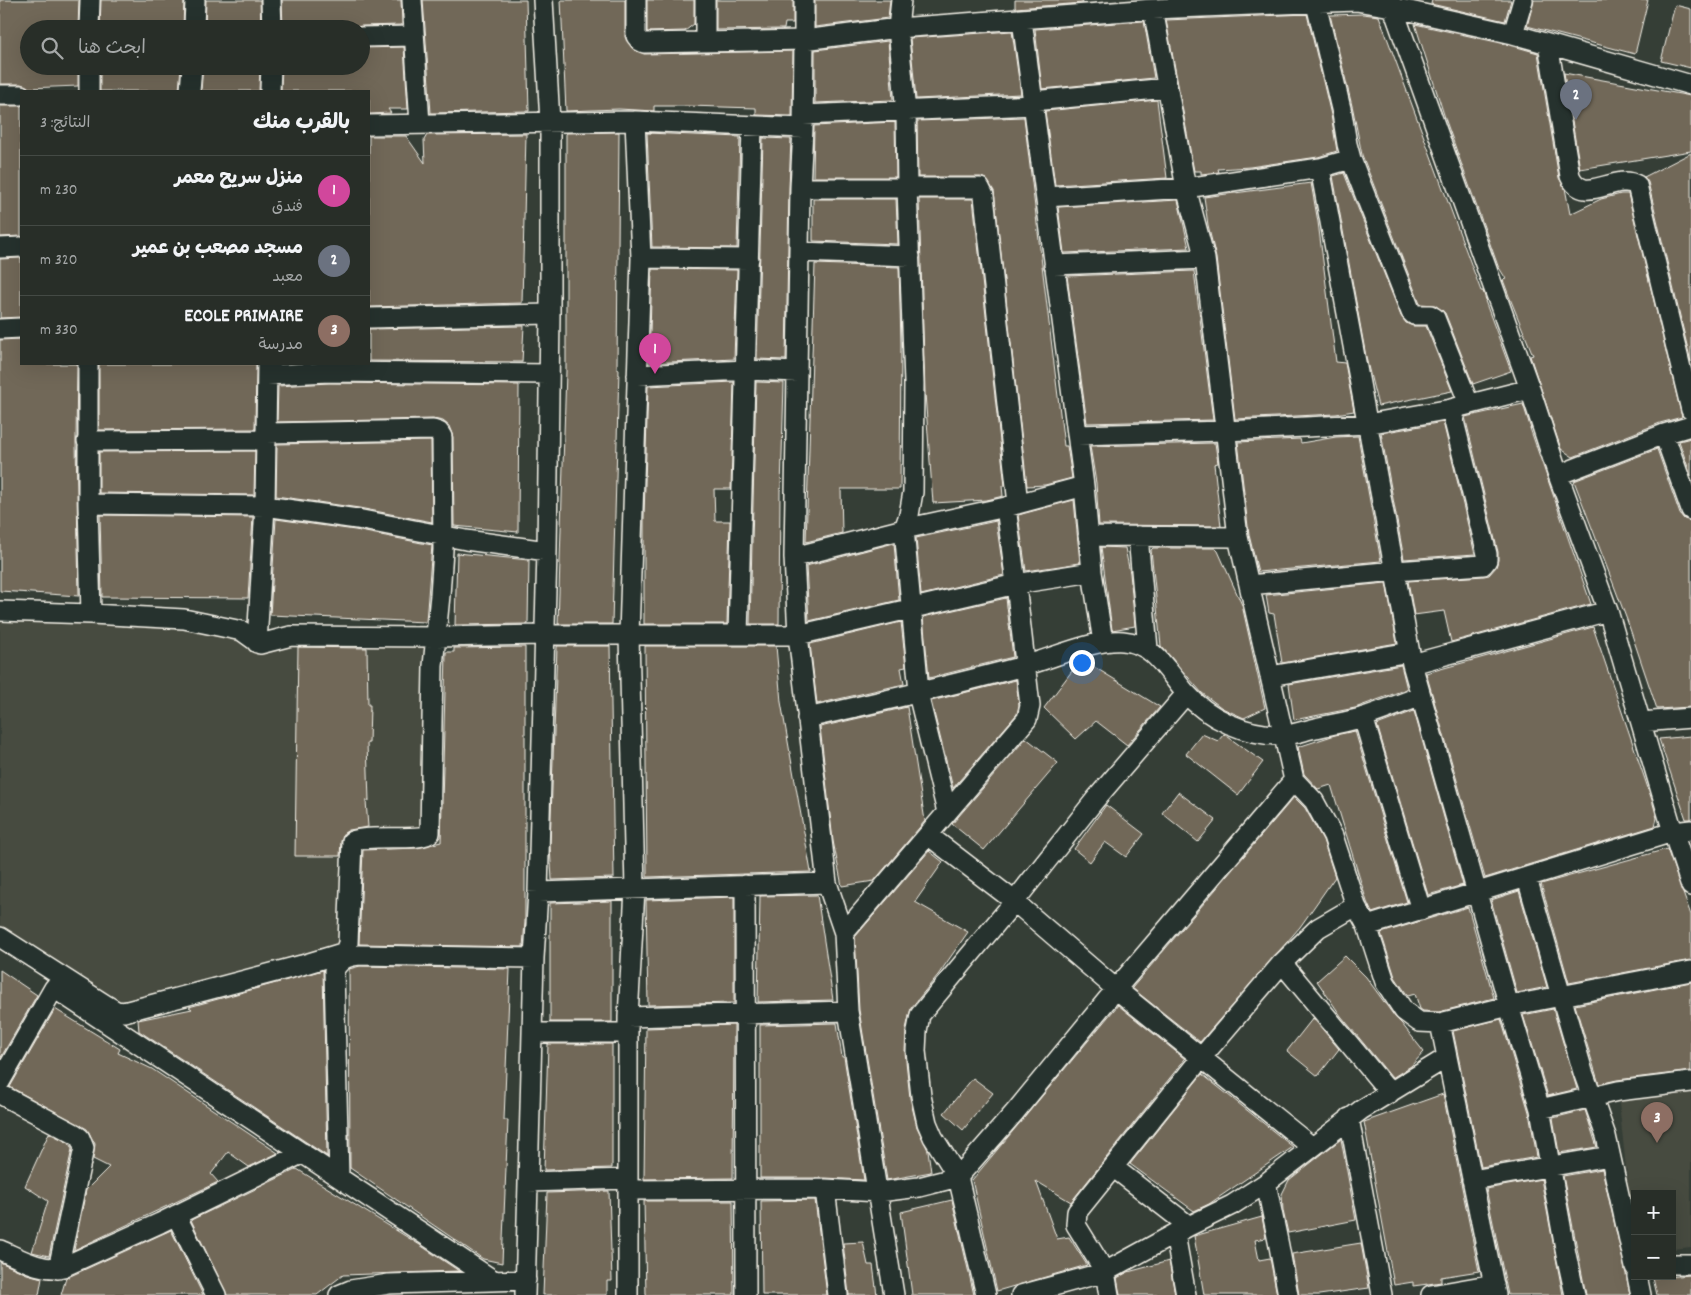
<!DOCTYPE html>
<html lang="ar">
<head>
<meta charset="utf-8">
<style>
	:root { --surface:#282e28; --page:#303630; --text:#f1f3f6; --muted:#a5a8a8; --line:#444a45; --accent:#ff9aa2 }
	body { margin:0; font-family:Dekko,"Playpen Sans Arabic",sans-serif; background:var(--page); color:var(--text); direction:rtl }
	.controls { position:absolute; right:15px; bottom:15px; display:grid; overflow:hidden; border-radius:0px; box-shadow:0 5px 20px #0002 }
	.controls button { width:45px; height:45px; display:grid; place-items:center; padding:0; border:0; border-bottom:1px solid var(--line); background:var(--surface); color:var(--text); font:25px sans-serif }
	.you { position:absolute; left:1081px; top:662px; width:18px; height:18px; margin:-12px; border:4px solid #fff; border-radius:50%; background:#1a73e8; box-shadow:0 0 0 8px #1a73e833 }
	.badge { display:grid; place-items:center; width:32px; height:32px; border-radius:50%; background:var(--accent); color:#fff; font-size:16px; font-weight:700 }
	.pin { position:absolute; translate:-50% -41px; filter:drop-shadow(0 1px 2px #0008) }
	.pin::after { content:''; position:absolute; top:26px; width:18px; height:15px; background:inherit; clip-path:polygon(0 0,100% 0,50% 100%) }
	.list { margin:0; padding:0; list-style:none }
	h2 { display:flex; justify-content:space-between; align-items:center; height:65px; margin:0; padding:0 20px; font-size:21px }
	h2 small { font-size:16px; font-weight:400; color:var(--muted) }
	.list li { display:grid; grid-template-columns:32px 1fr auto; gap:15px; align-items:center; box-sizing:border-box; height:70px; padding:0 20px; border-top:1px solid var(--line) }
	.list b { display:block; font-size:19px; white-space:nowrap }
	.list p { margin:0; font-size:16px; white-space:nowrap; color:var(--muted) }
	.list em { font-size:16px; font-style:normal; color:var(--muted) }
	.icon { flex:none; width:28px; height:28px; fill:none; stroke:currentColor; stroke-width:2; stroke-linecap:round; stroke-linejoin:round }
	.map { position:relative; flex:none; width:1691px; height:1295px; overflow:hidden; direction:ltr }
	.search { position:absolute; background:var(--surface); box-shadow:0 5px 20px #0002; left:20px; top:20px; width:350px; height:55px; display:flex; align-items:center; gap:12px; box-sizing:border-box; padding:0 18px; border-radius:28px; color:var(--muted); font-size:19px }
	.panel { position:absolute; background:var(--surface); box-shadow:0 5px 20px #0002; left:20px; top:90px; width:350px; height:275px; border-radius:0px; direction:rtl }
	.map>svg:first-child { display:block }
	.built { fill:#474b40 }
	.building { fill:#716859; stroke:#f4f1e8 }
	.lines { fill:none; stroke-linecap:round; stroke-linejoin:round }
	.minor-casing { stroke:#f4f1e8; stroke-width:22 }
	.minor { stroke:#26332d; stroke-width:19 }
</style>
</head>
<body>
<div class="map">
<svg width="1691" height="1295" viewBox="0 0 1691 1295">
	<rect width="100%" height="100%" fill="#353e36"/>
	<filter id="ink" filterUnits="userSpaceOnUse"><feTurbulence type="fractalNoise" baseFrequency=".02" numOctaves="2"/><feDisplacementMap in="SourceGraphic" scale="10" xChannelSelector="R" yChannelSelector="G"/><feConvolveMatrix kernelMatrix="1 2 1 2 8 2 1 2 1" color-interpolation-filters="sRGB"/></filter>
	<g filter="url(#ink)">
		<path class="built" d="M0,612l246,21 197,5 -2,204h-79l-5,110 -238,64 -119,-78z
			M1691,1085v162l-19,2v-55h-37v58l-17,-159z"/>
		<path class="building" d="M0,0h79l-1,29h-49v37h49v20l-49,2 -8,-4h-21z
			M101,0h83l-1,29h-83z
			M206,0h54l1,29h-56z
			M282,0h119l1,25 -41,1 -12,3h-66z
			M423,0h103l3,111 -98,2z
			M561,0h64v37l7,11 12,6 149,-3 -1,65 -36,-1v-7l-68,-2h-34v5l-35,-2 -53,2z
			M647,0h47v24l-9,7 -38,1z
			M716,0h77v23h-8l-1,6 -68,1z
			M815,0h75l-2,18 -73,9z
			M1015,0h67l1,3 -68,5z
			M1432,0h79l-6,21 -74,-17z
			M1534,0h114l-13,54 -108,-28z
			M1675,5l16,4v59l-30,-7z
			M1307,14l24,101 6,36 -19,6 -68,10 -32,2 1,3 -18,2v-3h-7l-28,-151z
			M1363,14l16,2 102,275h2l3,9 -1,1 26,70 -38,13 -28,-71 -10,-8 -15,-1 -58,-149 -9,-45 -23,-95z
			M1144,21l10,57 -112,11 -7,-60z
			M1415,24l95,21 28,8 21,125 6,10 5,26 31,-15 20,-5h7l54,223 -22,6 -87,34 -12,-8 -31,-93 3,-1 -24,-59 -6,-16 3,-1 -8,-13 -52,-145z
			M1012,31l9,63 -105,5 -6,-61z
			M888,41l5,59 -78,3v-53z
			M404,47l4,62h-20l3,4 -22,1v-23h-88l1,-25h79v-18z
			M100,66h81l-2,25h-79z
			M203,66h57l-1,25h-58z
			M1564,73l127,23v55l-111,18z
			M1157,100l10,78 -112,7 -10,-74z
			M0,106h21v130l-21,1z
			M1024,117l40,329h3l5,32 -27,7 -18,1 -33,-295 -8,-12 -5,-2h-63l-1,-56z
			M895,122l1,55h-83l1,-51z
			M619,132l-2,237h2l-7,255h-54l8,-253v-238z
			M647,133l93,4 -3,111 -85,-1z
			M526,134l-4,169 -153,4v-171h37l19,27 -1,-23 3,-5z
			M763,138l28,1 -2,49 -3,172 -29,-1z
			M1691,153v209l-43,-180 -4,-5z
			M1344,173l57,143 5,7 7,3h13l26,65 -74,15 -11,-44 -34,-186z
			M1311,183l7,39 18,140 9,1 9,48 -18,3 -101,5 -19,-161 -8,-33 -4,-28z
			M813,199h83l2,45 -85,-3z
			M919,199h54l32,287h-3l1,10 -16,4 -54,3 -8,-110z
			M1178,200l11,48 -125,5 -6,-46z
			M21,258v59l-21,1v-59z
			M815,264l84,3 2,77 -1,145h-59l1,44 -36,9z
			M652,269l85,1 -3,89 -85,4z
			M1194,271l19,149 -126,3 -20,-147z
			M524,326l-2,36 -153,-1v-32z
			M21,339v25h56l-1,78 3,154 -79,-5v-251z
			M99,364h157l-1,65 -156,1z
			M734,382l-3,107h-17l1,32h15l-3,103h-83v-107l4,-131z
			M756,382l28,1 -3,106h-1l-1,135h-29z
			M329,383l190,2 -1,147 -64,-6 -1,-89 -4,-11 -6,-5 -10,-2 -156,3 1,-36z
			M1523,404l8,25 -1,-1 61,176 -140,38 -7,-31 -30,4 -6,-34 76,-5 5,-1 7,-8 2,-7v-8l-33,-135z
			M1443,422l32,132 -71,5 -23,-126z
			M1358,436l23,125 -123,11 -9,-37 -11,-93 62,-3 1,4 35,-6z
			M1691,438v38l-12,-35z
			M431,441l1,81 -73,-14 -83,-12 1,-52z
			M1215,443l3,20 -4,1 7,62 -122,-1 -3,-42 -6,-37z
			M1657,449l23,65 4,5 7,2v186l-34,2 -30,-89 -53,-139z
			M255,451l-1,44 -155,-2v-41z
			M1074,500l6,63 -54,8 -8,-56z
			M100,515l153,2 -5,81 -146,-1z
			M276,519l79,11 77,15 -6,77 -156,-7z
			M996,521l8,54 -83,20 -5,-57z
			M894,543l5,57 -90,21 -3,-55z
			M1101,547l24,1 5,25 5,53 -23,4z
			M1153,548h62l3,3 24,54 23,103 -21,10 -22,-10 -20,-15 -41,-47 -10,-96z
			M457,553l72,7 -1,64 -73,1z
			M1386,583l11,60 -115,20 -8,-49 -5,-1 -3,-18z
			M1006,598l7,59 -84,21 -6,-61z
			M901,622l5,45 -5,1 3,16 -87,20 -7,-60z
			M1593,627l59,173 5,18 -2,8 -170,52 -59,-205z
			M557,646h53l4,232 -62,2 -2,-34z
			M645,646h131l5,56 30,170 -164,5z
			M298,647l69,1 1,57h2l-1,38h-2l2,58h-3l2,26 -19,3 -5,3 -3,8 -1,15h-45z
			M525,647v275l-2,25 -164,-3 4,-94 54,-2 24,-6 5,-190h8v-4z
			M1081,659l79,48 -33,38 -31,-24 -20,18 -32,-31z
			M1401,665l6,24 -52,19 -61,12 -5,-36z
			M1016,680l3,25 -2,9 -64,74 -22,-87z
			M907,707l18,114 -51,60 -32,5 -9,-45 -13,-114z
			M1414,711l49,174 -35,10 -51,-170z
			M1355,731l52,171 -35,11 -5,-11 -36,-117 -13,4 -14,-15 -6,-27 37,-12z
			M1202,734l16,7 6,-7 39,28 -25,33 -52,-41z
			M1691,736v83h-5l-27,-80z
			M1026,738l32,25 -74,87 -32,-26z
			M1178,792l38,28 -18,22 -36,-29z
			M1294,797l11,11 18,32 12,37 -35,50 -100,115 -68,-54z
			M1106,805l38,29 -18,23 -21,-15 -15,20 -16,-13z
			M1667,849l24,66v45l-122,23 -28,-99z
			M929,851l14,11 -28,40 53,30 -30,43 -27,33 -5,21 -1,23 5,46 7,29 11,23 3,22 -44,8 -28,-170 -4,-73z
			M1519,891l28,96 -30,6 -26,-93z
			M817,895l16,105 -75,2 2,-106z
			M734,897v106l-86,2 -2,-105z
			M612,901v121h-62v-119z
			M1468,907l26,91 -55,14 -16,-1 -3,-2 -5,-15 -7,2 -13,-19 -14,-44z
			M1345,956l21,21 29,40 7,7 22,28 -13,14 -19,12 -51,-62 -24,-35z
			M360,966l150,3 -6,151h4l-6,143 -19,-4 -133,-91 -1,-199z
			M0,970l37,25 -37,64z
			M323,970l4,186 -188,-125 -1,-11 54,-11 -3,-2z
			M1691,982v89l-74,9 -18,4 -24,-79z
			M1118,1005l67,54 -114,143 -35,-21 21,58 12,-2 18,28 -90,26 -25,-111z
			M55,1009l65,40 -2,4 34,16 126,84 -29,14 -21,-15 -17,22 7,8 -144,68 12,-60 23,-23 -16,-8 2,-15 -8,-15 -77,-42z
			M1553,1009l24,80 -29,7 -25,-81z
			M1313,1018l26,31 -21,27 -31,-25z
			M1501,1019l28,93 8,45 -56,10 -28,-136z
			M837,1023l5,34h2l20,123 -39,-2h-65v-153z
			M734,1025l-1,153 -89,1 2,-151z
			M548,1044h64v124l-68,2z
			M1202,1074l91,73 -84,57 -15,7 -64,-47z
			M973,1078l20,15 -30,37 -19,-17z
			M1443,1094l36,177 -38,6v5l-13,2 -15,2v-4l-19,3 -30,-163z
			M1585,1110l12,37 -38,6 -6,-35z
			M49,1133l20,10 3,6 -23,107 -17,-4 16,-51 -23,-15z
			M1341,1139l15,81 -68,13 -5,-22 -1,-17 7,-14z
			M297,1169l123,76 39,26 -116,4 -26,20h-90l-36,-75z
			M1602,1169l24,105 4,21h-44l-23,-119z
			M1541,1179l22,116h-55l-22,-106z
			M609,1191l3,90h-5v14h-64l4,-102z
			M815,1200l12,95h-65l-1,-94z
			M952,1200l22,95h-62l-11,-83z
			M644,1201h89l1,94h-88z
			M1262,1217l4,21 -11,2 4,20 11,-2 7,37h-73l-10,-59z
			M171,1230l32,65h-142l5,-17z
			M863,1242l5,23h5l4,30h-28l-6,-52z
			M1361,1243l8,45 -50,7h-20l-7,-41z
			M1169,1261l6,34h-55l-3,-17 11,-6z
			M0,1262l27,12 15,4 -3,17h-39z
			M1691,1275v20h-34l-4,-17z"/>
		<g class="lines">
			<g class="minor-casing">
				<path id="minor" d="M271,0l1,29
					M412,0l8,124
					M636,0v36l4,5 4,2 160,-3v-40
					M901,0l-3,28 8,85 1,74 7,196 -1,109 -4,23 -5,14 16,173 27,110
					M1390,0l140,389 28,86 50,136 65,221 18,54
					M1316,4l26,109 5,31 4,15 60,153 3,3h16l5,3 34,86
					M1153,9l33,179 134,-20 31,-9
					M1022,20l62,466 8,86 11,70
					M89,29l1,-29
					M194,29l1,-29
					M1513,34l10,-34
					M361,37l53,-1
					M705,42v-42
					M1548,44l22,132c14,31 45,-4 67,9l54,225
					M89,91v-25
					M190,91l2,-25
					M270,91l1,-25
					M0,95h21
					M1033,101l134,-13
					M803,115l231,-10
					M369,125l266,-4 168,7
					M1320,168l92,496 97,342 31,103 26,145 9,41
					M800,188h180l4,8 34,308
					M1046,197l140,-9 19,71 33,278 56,243 20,21 19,35 23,70 11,20 18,56 19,29 15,11 21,1 69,-17 182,-35
					M0,248l21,-1
					M800,252l110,4
					M641,258l108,1
					M1054,265l151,-6
					M369,318l181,-4
					M0,329l21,-1
					M88,364v140l3,110
					M267,375l62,-3 220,2
					M637,375l110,-5 50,2
					M1664,434l27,76
					M1077,435l148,-4 142,-7 84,-15 79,-20
					M87,441l179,-1
					M1558,475l106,-41 27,-8
					M88,504l177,2 92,13 109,21 81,11
					M1088,536l150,1
					M1138,536l10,113
					M794,557l110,-28 102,-22
					M1249,585l146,-14 88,-6 4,-5v-6l-36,-145
					M0,611l91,3 93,5 58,12 18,13 31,-8 145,1 107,-2h255l218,-51 -10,-77 78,-21
					M738,635l14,-509
					M257,643l8,-137 2,-142
					M1412,664l196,-53
					M1270,676l140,-24
					M1363,717l58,193
					M807,718c73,-16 145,-33 217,-52 29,-8 70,-27 99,-25 31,2 44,30 62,51 23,27 62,44 98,43 11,0 22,-5 33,-7 16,-4 32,-6 48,-11 19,-6 38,-14 57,-21
					M1641,722l50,-4
					M928,835l81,62 107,92 196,158
					M1527,878l56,194 23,64 29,131
					M745,885l1,410
					M538,892l289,-9
					M1367,926l306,-94 18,-2
					M844,933l183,-214 3,-13 -14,-122 76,-12
					M0,937l106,68 10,6 8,1 178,-47 43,-13 3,-9 4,-102c18,-7 69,1 78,-8l3,-167 7,-71 3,-45 -1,-113 -3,-5 -6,-2 -167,3
					M1282,963l108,130
					M57,990l436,290
					M628,1017l220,-6
					M1440,1023l56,272
					M532,1033h96
					M0,1082l54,-94
					M0,1094l75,40 5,4 4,10 -26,121
					M1540,1109l78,-18 73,-9
					M1349,1118l33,177
					M1113,1167l76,59
					M339,1177l-5,-207c7,-11 13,-14 26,-15l174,3
					M1472,1180l138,-24
					M528,1182l100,-3
					M1266,1183l13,63 9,49
					M825,1189l13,106
					M628,1190l197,-1 54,3 40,-5 39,-10 57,-65 101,-123 178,-209
					M176,1215l40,80
					M1175,1234l11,61
					M0,1250c19,8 42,22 63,17l97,-44 143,-70
					M1672,1264h19
					M1637,1276l4,19
					M339,1295l12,-5 38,-6 137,-4
					M525,1295l9,-337 4,-66 9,-341 3,-237v-192l-7,-122
					M628,1295v-278l7,-128 -6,-254 12,-377 -6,-137
					M894,1295l-46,-284 -4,-78 -17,-50 -29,-248 -4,-78 6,-369 3,-60 1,-88 94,-12 255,-19 203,-8 36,6 121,27 178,51
					M986,1295l-28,-118 -25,-40 -6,-14 -6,-27 -5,-45 1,-20 3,-16 94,-113 81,-102 91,-106
					M1021,1295l84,-23 84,-46 43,-21 34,-22 95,-73 85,-52
					M1109,1295l-4,-23 -29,-47 1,-13 124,-154 81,-95 36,-35 38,-22
					M1431,1295l63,-11"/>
			</g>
			<use href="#minor" class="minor"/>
		</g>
	</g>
</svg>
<div class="controls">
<button>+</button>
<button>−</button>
</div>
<div class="you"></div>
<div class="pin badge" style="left:655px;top:374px;background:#d1479c">1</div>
<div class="pin badge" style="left:1576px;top:120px;background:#6b7280">2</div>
<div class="pin badge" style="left:1657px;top:1143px;background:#8d6e63">3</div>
<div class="search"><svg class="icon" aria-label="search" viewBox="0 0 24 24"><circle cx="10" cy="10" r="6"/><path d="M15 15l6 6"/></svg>ابحث هنا</div>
<section class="panel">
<h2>بالقرب منك<small>النتائج: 3</small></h2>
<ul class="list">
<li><span class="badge" style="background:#d1479c">1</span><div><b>منزل سريح معمر</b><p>فندق</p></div><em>230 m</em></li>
<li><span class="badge" style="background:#6b7280">2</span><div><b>مسجد مصعب بن عمير</b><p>معبد</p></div><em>320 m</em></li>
<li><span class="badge" style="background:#8d6e63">3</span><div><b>ECOLE PRIMAIRE</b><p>مدرسة</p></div><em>330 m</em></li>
</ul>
</section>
</div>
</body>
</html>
